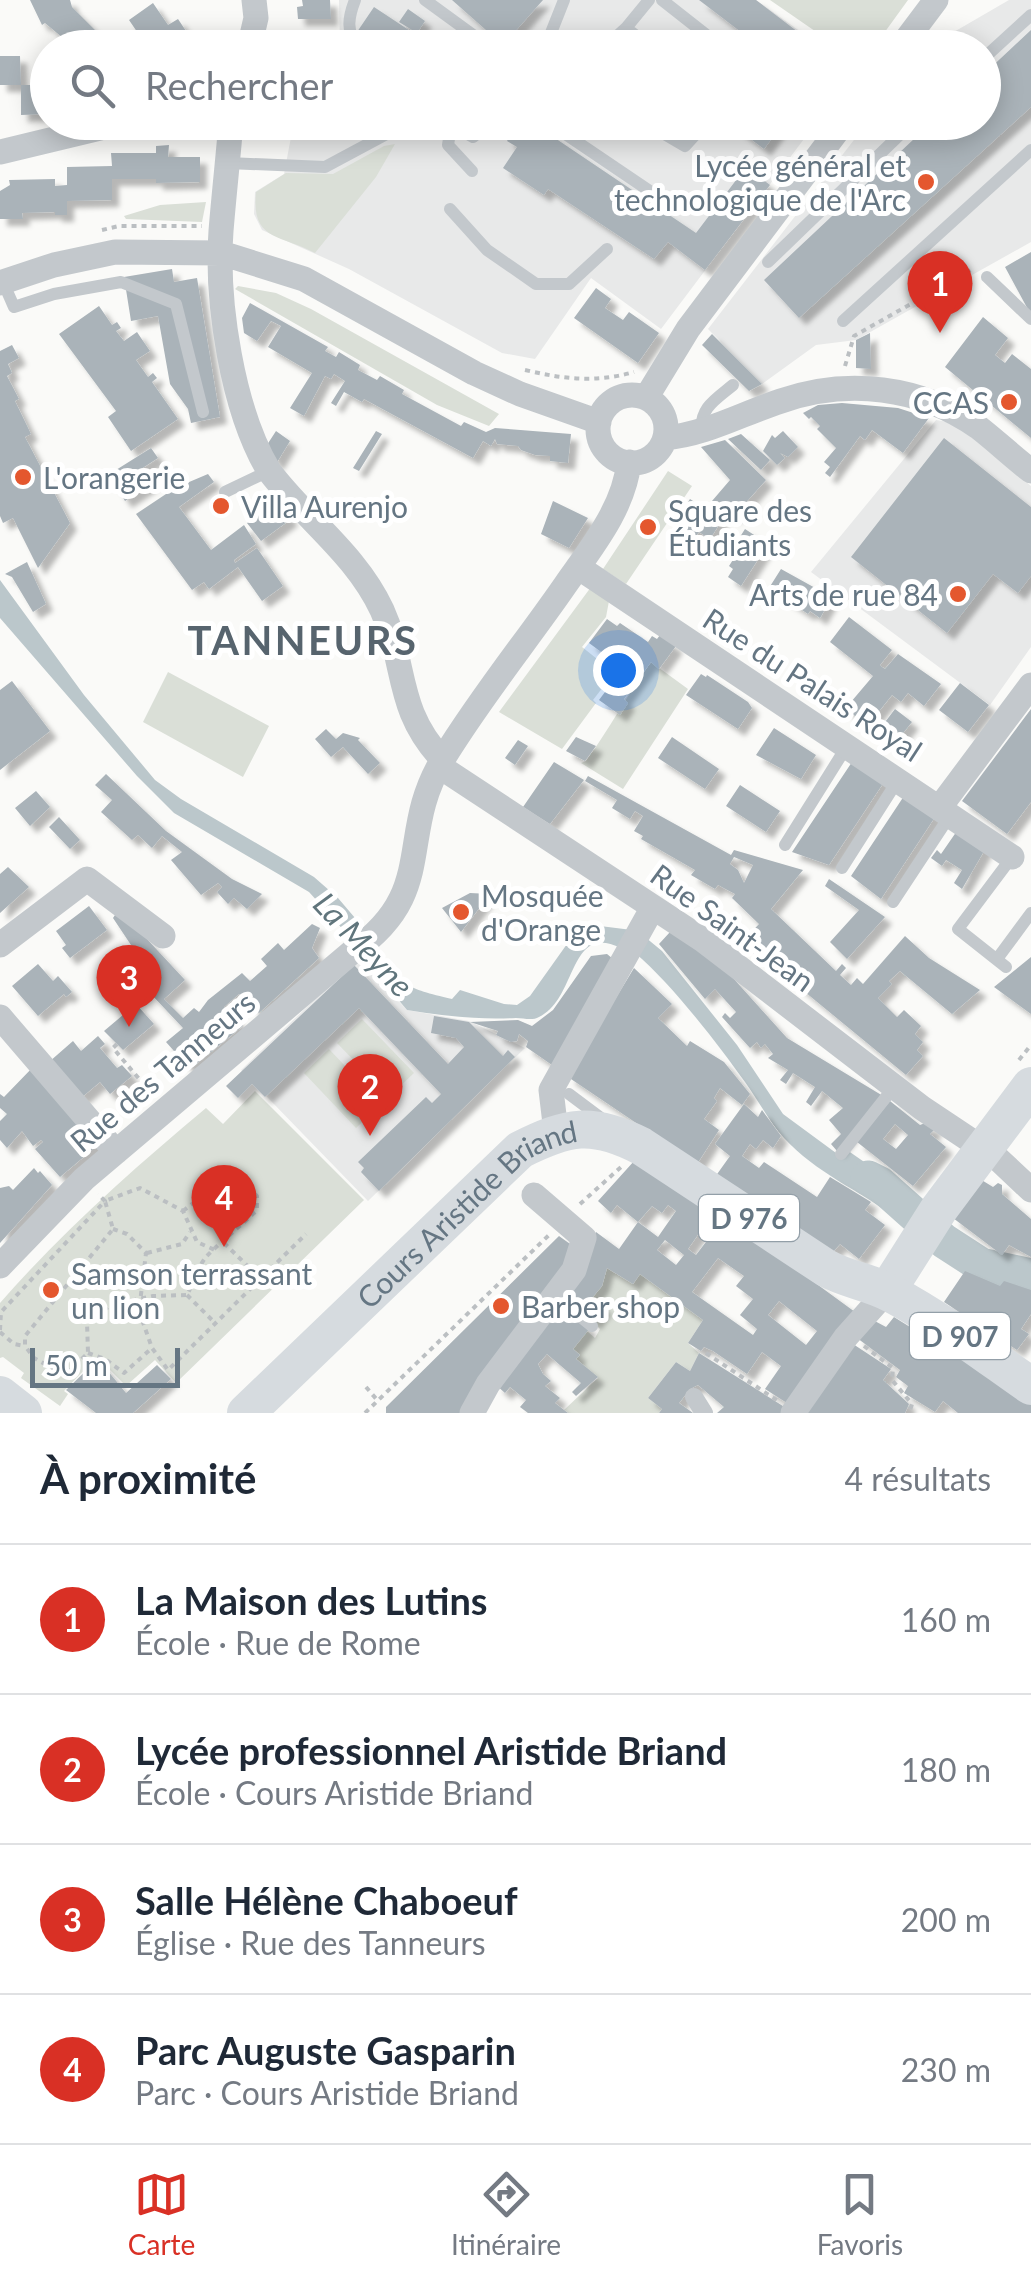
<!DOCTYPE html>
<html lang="fr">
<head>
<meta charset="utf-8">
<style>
	:root { --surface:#fff; --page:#f6f6f7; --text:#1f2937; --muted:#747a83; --line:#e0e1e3; --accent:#d93025 }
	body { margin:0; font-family:Lato,sans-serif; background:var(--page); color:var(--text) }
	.scale { position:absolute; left:30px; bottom:25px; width:150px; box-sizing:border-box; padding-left:10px; border:5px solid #657683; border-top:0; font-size:28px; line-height:35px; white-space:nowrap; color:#657683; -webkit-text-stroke:8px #fff; paint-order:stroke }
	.you { position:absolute; left:618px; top:670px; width:35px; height:35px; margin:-25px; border:8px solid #fff; border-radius:50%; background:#1a73e8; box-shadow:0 0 0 15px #1a73e833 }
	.badge { display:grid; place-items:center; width:65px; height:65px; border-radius:50%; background:var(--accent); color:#fff; font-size:32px; font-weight:700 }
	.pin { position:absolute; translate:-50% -82px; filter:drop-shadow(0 2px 5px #0008) }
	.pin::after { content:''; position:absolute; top:52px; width:35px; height:30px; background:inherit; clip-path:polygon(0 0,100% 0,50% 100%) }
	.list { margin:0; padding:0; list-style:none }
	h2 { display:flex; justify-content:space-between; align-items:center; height:130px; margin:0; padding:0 40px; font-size:42px }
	h2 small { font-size:32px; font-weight:400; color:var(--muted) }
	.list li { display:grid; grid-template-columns:65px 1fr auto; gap:30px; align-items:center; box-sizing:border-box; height:150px; padding:0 40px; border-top:2px solid var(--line) }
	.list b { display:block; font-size:38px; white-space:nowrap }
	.list p { margin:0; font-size:32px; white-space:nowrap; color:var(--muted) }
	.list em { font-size:32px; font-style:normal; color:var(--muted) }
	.icon { flex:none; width:55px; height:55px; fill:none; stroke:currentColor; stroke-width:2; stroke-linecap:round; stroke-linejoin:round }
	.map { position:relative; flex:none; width:1031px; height:1413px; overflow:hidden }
	.search { position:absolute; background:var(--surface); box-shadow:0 5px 25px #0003; left:30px; right:30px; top:30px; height:110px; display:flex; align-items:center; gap:25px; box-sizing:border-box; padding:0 35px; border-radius:55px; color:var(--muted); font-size:38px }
	.sheet { height:730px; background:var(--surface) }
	nav { display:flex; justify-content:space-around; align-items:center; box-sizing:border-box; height:140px; border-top:2px solid var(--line); background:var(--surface); font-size:28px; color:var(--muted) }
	nav a { display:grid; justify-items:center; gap:5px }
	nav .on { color:var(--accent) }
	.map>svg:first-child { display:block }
	.built { fill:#e8e9e9 }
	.green { fill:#dadfd7 }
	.water { fill:#bbc7cb }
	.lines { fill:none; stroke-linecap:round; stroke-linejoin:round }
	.river { stroke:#bbc7cb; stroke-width:35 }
	.building { fill:#aab3b9; fill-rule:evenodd; filter:url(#shadow) }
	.path { stroke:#bbbfc2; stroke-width:4; stroke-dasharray:5 5; stroke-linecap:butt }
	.service { stroke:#c3c8cc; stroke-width:12 }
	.pedestrian { stroke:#c3c8cc; stroke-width:18 }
	.minor { stroke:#c3c8cc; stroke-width:25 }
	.primary { stroke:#d6dbdf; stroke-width:38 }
	.poi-dot { fill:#e4572e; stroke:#fff; stroke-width:4 }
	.labels { text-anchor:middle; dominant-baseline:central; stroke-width:10; stroke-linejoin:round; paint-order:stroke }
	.shield { fill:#fff; stroke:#939fa8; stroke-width:2.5 }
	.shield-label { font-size:28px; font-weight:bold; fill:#657683 }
	.poi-label { font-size:30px; fill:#657683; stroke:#fff; text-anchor:start }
	.street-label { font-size:30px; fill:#657683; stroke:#fff }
	.water-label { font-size:32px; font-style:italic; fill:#60757c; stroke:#fff }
	.district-label { font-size:40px; font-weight:bold; letter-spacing:2.5px; fill:#57646e; stroke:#fff }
</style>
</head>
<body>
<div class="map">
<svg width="1031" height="1413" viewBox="0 0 1031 1413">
	<defs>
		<filter id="shadow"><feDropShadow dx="7" dy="7" stdDeviation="2.5" flood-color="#0004"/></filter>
	</defs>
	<rect width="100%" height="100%" fill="#fafaf8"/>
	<path class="built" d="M339,0h417l66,47h-482z
		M1009,0h22v242l-175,98 -40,5 -54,39 -54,-55 159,-206 117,-1v-74l-56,-1z
		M280,123h536l-155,206 -70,-51 -56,81 -33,-6 -153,-84 -87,-39 -8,-16 1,-22 29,-18 7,-37h-9z
		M936,420l12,2 29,17 54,47v161l-41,58 -179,-133z
		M358,958l49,52 62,11 56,27 -157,153 -127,-131z"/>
	<path class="green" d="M770,0h138l-34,47h-36z
		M395,144l-19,33 -61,76c-36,-19 -64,-12 -59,-61l30,-19 47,1 51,-28z
		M206,202l-4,20 -76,-3 -2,-3 36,-11z
		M238,286l38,7 35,16 188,105 -10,12 -52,-21 -202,-116z
		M668,471l24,15 -66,98 -23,-15z
		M591,587l18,14 -3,16 -24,30 24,19 -3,6 7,6 -17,22 3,3 -34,46 -63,-37z
		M651,662l37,27 -65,100 -42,-26 5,-2c24,-33 41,-66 65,-99z
		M168,672l101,54 -26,51 -100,-55z
		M362,1019l52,54 -25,24 -52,-54z
		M329,1049l52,55 -25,24 -52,-55z
		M255,1091l109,109 -188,183 -21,-23 -29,26 -29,-29 -33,34 4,3 -8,12 -39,-28 3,-5 -21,-16 -3,1v-55c63,-72 132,-133 206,-195l17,16z
		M607,1268l26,16 7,-10 63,46 -15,23 11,10 -9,18 -14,-9 -28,36 14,11 -3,4h-91l-4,-3 34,-32 -22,-19 4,-4 -7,-6 14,-18 8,7 5,-9 -6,-6 11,-15 -13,-10 10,-12z"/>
	<path class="water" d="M0,580l84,115 71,85 26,19 133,78 24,21 23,27 -13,10 -39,-43 -135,-79 -37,-37 -137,-158z
		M600,926l32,4 -11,18c-53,-26 -43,50 -82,69 -7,4 -15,1 -23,1 -37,2 -72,-2 -109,-8l-46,-54 13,-9c28,39 31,41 78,52l8,-9 44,14 13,1 13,-9 42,-59z
		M645,937l17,14 75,94 46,69 53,39 11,-3 66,46 -17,22c-37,-28 -80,-45 -112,-80 -15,-17 -26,-38 -39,-56 -28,-39 -74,-99 -110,-129z
		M948,1226l39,27 44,10v19l-63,-12 -33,-19z"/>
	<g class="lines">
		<path class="river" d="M868,1178l12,6 64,57 37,24 50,11"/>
	</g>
	<path class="building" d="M30,0h40l2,7 31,31 -3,2 11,8h-36l-30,-25 -3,2z
		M302,0h28l1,19h-33l-1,-12 6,-1z
		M452,0h91l-40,45z
		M699,0h57l63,48h-57z
		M153,3l15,22 10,-6 10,15 -20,14h-9l-7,-11 -8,5 -15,-22z
		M374,7l62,41h-57l-22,-16z
		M408,9l17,12 -8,12 -18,-11z
		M1031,30v77l-232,211 -35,-38 168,-158h52v-48z
		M0,56h20l1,29h-21z
		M21,85h27v29l-27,1z
		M518,122h25l-3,6 156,105 50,-66 24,18 -65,85 -37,-28 -14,17 -106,-70 -4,6 -41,-27 14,-21 -10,-6z
		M728,122h56l-20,27z
		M169,145l-1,12h32v25l-44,1v-4h-44v21l-45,1v14h-12v-3l-33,1 1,6h-23v-28l10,-6 -1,-5 46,-1v7l12,-1v-18l45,-1 -1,-13h45v-7z
		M1031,252v63l-26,-48z
		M172,269l2,13 23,-4 23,139 -29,6 -3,-14 -18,-25 -12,-68 -27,5 -7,-44z
		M596,288l15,11 -6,9 18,12 6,-8 30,21 -21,30 -64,-45z
		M250,303l78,44 -3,4 11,6 3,-5 21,13 -2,5 19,10 3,-4 24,14 -2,4 59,32 3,-4 22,10 9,-4 76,6 -3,29 -18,-2v-5l-15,-1 -14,-5 -3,-4 -21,-2 -2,-5 -4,7 -8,-5 -10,17 -109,-59 -2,3 -18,-10 -8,14 -5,-3 14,-22 -11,-7 -3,5 -6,-3 -21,40 -14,-8 22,-35 -44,-26 13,-21 -10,-5 -14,20 -13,-8 -2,-15z
		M99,306l13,19 5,-3 4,6 -5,3 8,10 13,-9 4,6 9,13 -14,9 12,17 5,-4 4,5 -5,4 26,37 -47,32 -23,-34 8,-6 -57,-77z
		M983,317l25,21 -13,17 10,8 7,-9 19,15v69l-86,-71z
		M870,333l1,36 -15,-1v-28z
		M712,334l50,50 -13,7 -47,-46z
		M12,345l7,13 -11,6 4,9 -5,3 12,23 -4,2 16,33 -6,3 45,86 -32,45 -25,-50 -10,5 -3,-7v-165z
		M842,403l56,5 31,10 -26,35 -31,-23 -7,10 -5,-4 -30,41 -5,-4 5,-6 -6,-5 12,-14 -19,-19 3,-3 -9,-9 -2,2 -6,-6 15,-8z
		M276,431l14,10 -14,23 -11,-16z
		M376,431l6,3 -23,37 -6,-3z
		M783,431l15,16 -10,10 -8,-4 5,5 -8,7 -14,-14 9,-16 3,3z
		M741,434l29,26 -9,10 -33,-31z
		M944,438l87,69v69l-13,17 -25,-19 -46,59 -96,-76z
		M725,440l41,40 -33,37 -21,-16 18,-21 -29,-33z
		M151,448l7,10 -17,11 10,15 -26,17 -17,-26z
		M208,474l6,8 -35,25 32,43 33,-25 12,19 -22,16 1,3 22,-15 26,38 -21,15 -24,-34 -29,22 -5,-7 -12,8 -56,-76 39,-26z
		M690,499l32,21 -12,19 -11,-7 -3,4 -11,-7 3,-4 -11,-7z
		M278,501l13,18 -30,22 -14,-18z
		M553,501l35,17 -19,30 -28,-14z
		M745,529l23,15 -27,42 -13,-9 5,-8 -4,-3 7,-11 -5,-4z
		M27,562l19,42 -13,8 -21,-35 -7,-3z
		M781,569l36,20 -1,3 14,9 -10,17 -10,-7 -2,3 -39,-26z
		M849,617l43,33 -12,15 2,2 3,2 13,-15 43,30 -17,22 -16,-13 -7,9 -9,-7 -24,30 -23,-16 28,-33 -43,-34z
		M607,619l10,7 3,-3 28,19 4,-6 5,3 3,-4 16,11 -17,23 -8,-7 -27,37 4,4 -8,12 -21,-15 24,-32 -34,-25z
		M701,674l5,3 1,-2 41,27 4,6 -14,21 -52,-34z
		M12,681l38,50 -50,39v-80z
		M960,683l29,22 -21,27 -29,-22z
		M895,709l17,13 -17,21 -16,-13z
		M1031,709v93l-24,32 -45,-33z
		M774,728l42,27 -15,24 -45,-24z
		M326,729l10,10 7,-6 17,5 -2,2 22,23 -12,11 -25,-27 -12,10 -16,-18z
		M576,737l20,9 -11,15 -19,-10z
		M672,737l47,32 -14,20 -47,-31z
		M518,740l10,6 -13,19 -10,-7z
		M854,759l32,20 -57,86 -37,-13z
		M554,762l30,18 -34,44 -27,-17z
		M106,774l60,57 66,48 30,15 -15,15 -13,-11 -6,6 -11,-12 5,-5 -4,-4 -17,12 -30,-35 11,-8 -20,-16 -10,12 -14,-13 -6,5 -31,-28 11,-12 -17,-15z
		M588,776l143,79 3,-5 69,20 -32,39 65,62 6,-7 4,4 -6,7 11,10 6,-7 6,6 42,-48 24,22 51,32 -28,24 -52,-43 -11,10 3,3 -14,14 19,19 7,-7 17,16 -6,8 8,8 -6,8 6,6 -17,19 -163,-134 16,-17 -27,-26 3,-4 -17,-9 -3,4 -24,-14 4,-5 -54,-31 2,-3 -9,-5 9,-15 -8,-5 -5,8 -18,-11 5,-8 -32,-19zM734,857l19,8 -9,18 -6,-13 -8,-6z
		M740,785l40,26 -14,21 -40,-26z
		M36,791l14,16 -20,19 -15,-18z
		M906,793l31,21 -56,85 -30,-23z
		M59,817l21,23 -10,9 -21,-22z
		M959,828l28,18 -25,43 -8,-6 8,-13 -16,-10 -4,6 -11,-8 6,-8 4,4z
		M8,867l21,20 -29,26v-39z
		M829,879l56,38 -38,42 -17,-17 29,-32 -34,-24z
		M470,893l20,1 -29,38 -19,-24z
		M89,906l18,24 -37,28 -8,-10 4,-3 -10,-14z
		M119,909l66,71 -21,19 19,19 11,-10 5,4 9,-12 34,-27 8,8 17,-15 -6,-7 17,-16 6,7 28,-26 8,4 -8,20 7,10 -60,55 -20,-19 -15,13 19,19 -53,43 -24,-27 17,-14 -33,-35 10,-9 -26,-31 -5,5 -3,-4 7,-6 -20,-30z
		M670,932l54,36 63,70 96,58 -46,55 -6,-7 10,-10 -12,-14 14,-12 -21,-17 -11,15 -5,-4 9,-15 -22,-14 -7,11 -6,-4 8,-10 -20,-12 5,-4 -8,-10 -4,4 -4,-6 -7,6 -28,-31 3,-4 5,5 6,-6 -21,-23 -10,10 -46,-55z
		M607,954l6,5 -61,106 -26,-18 2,-6 -9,-7 -2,7 -6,1 -15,-7 2,-4 -28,-9 48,-2 14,6 21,-16 38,-54z
		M1031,957v57l-37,-27z
		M38,964l15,17 5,-5 14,16 -6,5 -2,-3 -26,22 -26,-30z
		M354,965l94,99 16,-17 -8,-9 -25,-5 3,-17 35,6 34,34 5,-6 7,7 -136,134 -18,-19 3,-4 -6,-6 68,-65 6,6 9,-9 -82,-86 -94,89 -13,-13 -14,14 -12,-12z
		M634,968l38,36 -14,14 29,28 3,-5 34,21 26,32 -8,11 -22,-17 -6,10 3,3 -13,18 15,11 -22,34 -129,-87z
		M136,1004l18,20 -31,26 -19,-19z
		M98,1036l7,8 -5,4 17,20 5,-3 10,11 -22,18 -10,-12 -19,16 -32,-36 24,-21 8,10z
		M34,1066l65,78 -39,33 -25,-28 8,-7 -2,-2 -8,6 -11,-15 -15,17 -7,-8v-19l7,-7 -7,-6v-14l4,3z
		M890,1101l30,24 5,-2 11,5 -6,6 16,13 -33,39 -56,-44zM895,1124l13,11 -12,14 -13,-10z
		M744,1104l14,13 4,-7 19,26 -8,12 -10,-8 -7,9 -6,-5 -8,12 17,12 5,-6 53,35 13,-20 41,25 -6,8 20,15 -26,34 -19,-15 -7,8 -118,-75 15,-21 -15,-12z
		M635,1160l81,56 -10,12 -2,-2 -16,23 8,6 29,-38 130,95 -68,91 -22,-14 16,-23 -19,-14 -15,22 -34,-23 -9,-4 -3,4 -13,-8 15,-23 -63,-46 -7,10 -26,-16 -5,18 -10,12 13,10 -11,15 -33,-26 35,-65 23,17 19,-27 20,15 18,-26 -8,-6 -6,8 -10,-7 -14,16 -21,-17 -6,8 -13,-12zM665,1240l19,15 -8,10 -19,-15zM718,1258l26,18 -8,10 17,13 -13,16 17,14 -4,6 -61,-43zM779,1301l38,30 -11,14 -38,-30z
		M34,1168l4,5 2,-2 12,14 -52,58v-55l9,-2 4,4z
		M980,1179l13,8 5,-4 4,2v9l29,25v38l-22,-12 -7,10 -49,-37z
		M559,1236l18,13 -112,164h-79v-6z
		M965,1271l35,15 4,-5 27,9v24l-10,15 8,5 -12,16 -73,-48z
		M557,1302l33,26 -17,21 7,6 -4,4 22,18 -22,19 -4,-4 9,-9 -34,-29 -9,10 5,10 8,7 -6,5 15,12 -5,5 13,10h-40l-8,-6 6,-7 -16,-13 -5,6 -9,-8z
		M894,1317l137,86v10h-73l-15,-12 -8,11 -31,-19 4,-7 -12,-9 4,-7 -43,-32 14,-19 15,8z
		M853,1344l38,25 -8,11 26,24 -4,9h-103z
		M699,1353l87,55 -4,5h-65l7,-6 -26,-22 -8,4 -11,14 14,10h-34l3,-4 -14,-11 28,-36 14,9z
		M98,1359l28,34 31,-28 14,14 -38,34h-37l-30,-23z"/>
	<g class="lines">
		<path class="path" d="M102,230l17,-4h83
			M845,366l9,-30 117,-66
			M525,370c38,9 71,13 109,2
			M117,1044l-4,4 38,45
			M1019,1060l12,-15
			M580,1204l41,-37
			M183,1211l44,-34 14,2 16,17v14c-16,16 -36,31 -51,47 -8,10 -13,27 -19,38l-34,1 -42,9 -24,17 1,31 -23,22 -31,-17 -9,-12v-10l88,-107 -8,-28 35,-13 43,23 14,31 18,8
			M113,1229l14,5 19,19 -7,58 13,37 16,22 138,-136
			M224,1243l36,35
			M147,1253l35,-9 8,-12
			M187,1295l28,28
			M0,1330l1,-18 104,-111 -7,-7
			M0,1332l14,12 11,2
			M864,1346l29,22 -1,12 20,24 -3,9
			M88,1353l17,6 19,14 28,-25
			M706,1353l72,48
			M366,1387l12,14
			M365,1413l184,-178"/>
		<path class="service" d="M355,0c-7,18 -9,31 3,48
			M425,0l66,48
			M662,0l61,48
			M626,28l23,-28
			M545,48l19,-48
			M604,48l22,-20 26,20
			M984,58l47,-43
			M447,122l26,15 19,-15
			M559,122l-4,5 105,71
			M644,122l41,24 22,-24
			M451,126l-3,19 24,26
			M228,163l97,4 84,-45
			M450,209l37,41 49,34h33l38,-35
			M768,262l145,-140
			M987,277l44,42
			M3,282l11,25 40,-13 67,-12 55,22 27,108
			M843,321l188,-171
			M702,432c-3,-24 14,-33 31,-47
			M225,492l44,-21
			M785,845l62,-99
			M842,868l56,-88
			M893,902l58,-88
			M997,959l34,-46
			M1006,967l-48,-38 54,-72
			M569,1094l36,27
			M841,1154l53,-67
			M555,1296l37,30"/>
		<path class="pedestrian" d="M694,1397l10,16"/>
		<path class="minor" d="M249,48l7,-30 -2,-18
			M900,48l36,-48
			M231,122c-3,37 -7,72 -10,109 -5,71 11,178 48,240 36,48 87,83 113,139 25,55 13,99 60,149
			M0,152l104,-25
			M0,283l54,-18 61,-13 106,1 83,26 170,94 46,21 79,28
			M598 429a34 34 0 1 1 68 0a34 34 0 1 1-68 0Z
			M646,398l42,-69 156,-207
			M665,438c42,-4 76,-24 116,-37 66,-23 139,-15 197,26 18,14 35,30 53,44
			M578,567l434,290
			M439,766l264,174 219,168 75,50 34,32
			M940,807l91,-122
			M0,945l87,-66 76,57
			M0,1017l116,135
			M556,1132l-5,-42 102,-183
			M0,1266l84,-87 268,-227c87,-60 44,-116 91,-193 37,-61 83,-117 123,-175 26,-37 58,-76 63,-122
			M472,1413l16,-29 86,-114 10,-32 -50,-43
			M793,1413l53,-76 41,-46"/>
		<g class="primary">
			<path d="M887,1291l52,-82 92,-123"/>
			<path d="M0,1395l23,18"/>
			<path id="s1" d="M246,1413l274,-263c48,-24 72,-29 121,-4l185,122c21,12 45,14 66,26 49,26 93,60 139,92"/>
		</g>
	</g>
	<g class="poi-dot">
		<circle cx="926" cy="182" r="10"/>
		<circle cx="1009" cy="402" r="10"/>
		<circle cx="23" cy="477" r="10"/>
		<circle cx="221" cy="506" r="10"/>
		<circle cx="648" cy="527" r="10"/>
		<circle cx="958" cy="594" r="10"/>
		<circle cx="461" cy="912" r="10"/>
		<circle cx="51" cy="1290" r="10"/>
		<circle cx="501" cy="1306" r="10"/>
	</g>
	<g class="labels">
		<g class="shield">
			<rect x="699" y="1195" width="100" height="46" rx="8"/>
			<rect x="910" y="1313" width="100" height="46" rx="8"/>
		</g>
		<g class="shield-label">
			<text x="749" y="1218">D 976</text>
			<text x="960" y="1336">D 907</text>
		</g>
		<g class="poi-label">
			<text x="906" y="165" text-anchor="end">Lycée général et<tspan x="906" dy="34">technologique de l'Arc</tspan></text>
			<text x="989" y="402" text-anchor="end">CCAS</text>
			<text x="43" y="477">L'orangerie</text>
			<text x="241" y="506">Villa Aurenjo</text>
			<text x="668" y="510">Square des<tspan x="668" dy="34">Étudiants</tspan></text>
			<text x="938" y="594" text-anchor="end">Arts de rue 84</text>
			<text x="481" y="895">Mosquée<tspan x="481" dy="34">d'Orange</tspan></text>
			<text x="71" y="1273">Samson terrassant<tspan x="71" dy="34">un lion</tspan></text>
			<text x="521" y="1306">Barber shop</text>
		</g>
		<g class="street-label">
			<text transform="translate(813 684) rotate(33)">Rue du Palais Royal</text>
			<text transform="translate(733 927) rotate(36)">Rue Saint-Jean</text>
			<text transform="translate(162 1071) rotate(-40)">Rue des Tanneurs</text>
			<text stroke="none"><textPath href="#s1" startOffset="300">Cours Aristide Briand</textPath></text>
		</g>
		<g class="water-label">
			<text transform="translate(364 944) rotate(47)">La Meyne</text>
		</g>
		<g class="district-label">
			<text x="303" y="640">TANNEURS</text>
		</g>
	</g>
</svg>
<div class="scale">50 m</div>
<div class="you"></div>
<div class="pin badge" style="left:940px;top:333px">1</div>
<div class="pin badge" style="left:370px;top:1136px">2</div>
<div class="pin badge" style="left:129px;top:1027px">3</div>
<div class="pin badge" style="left:224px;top:1247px">4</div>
<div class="search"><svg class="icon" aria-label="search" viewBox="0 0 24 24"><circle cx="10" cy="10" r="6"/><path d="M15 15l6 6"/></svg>Rechercher</div>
</div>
<section class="sheet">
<h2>À proximité<small>4 résultats</small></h2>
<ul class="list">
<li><span class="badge">1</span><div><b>La Maison des Lutins</b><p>École · Rue de Rome</p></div><em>160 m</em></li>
<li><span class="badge">2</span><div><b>Lycée professionnel Aristide Briand</b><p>École · Cours Aristide Briand</p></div><em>180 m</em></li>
<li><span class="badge">3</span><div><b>Salle Hélène Chaboeuf</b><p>Église · Rue des Tanneurs</p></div><em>200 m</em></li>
<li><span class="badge">4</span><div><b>Parc Auguste Gasparin</b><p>Parc · Cours Aristide Briand</p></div><em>230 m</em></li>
</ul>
</section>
<nav>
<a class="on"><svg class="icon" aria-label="map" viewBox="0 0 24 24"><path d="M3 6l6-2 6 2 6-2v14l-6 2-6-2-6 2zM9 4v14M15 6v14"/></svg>Carte</a>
<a><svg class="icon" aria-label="directions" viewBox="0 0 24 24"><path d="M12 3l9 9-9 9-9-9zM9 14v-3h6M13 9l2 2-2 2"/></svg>Itinéraire</a>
<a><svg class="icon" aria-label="saved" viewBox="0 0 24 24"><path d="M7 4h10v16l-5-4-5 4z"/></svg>Favoris</a>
</nav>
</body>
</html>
